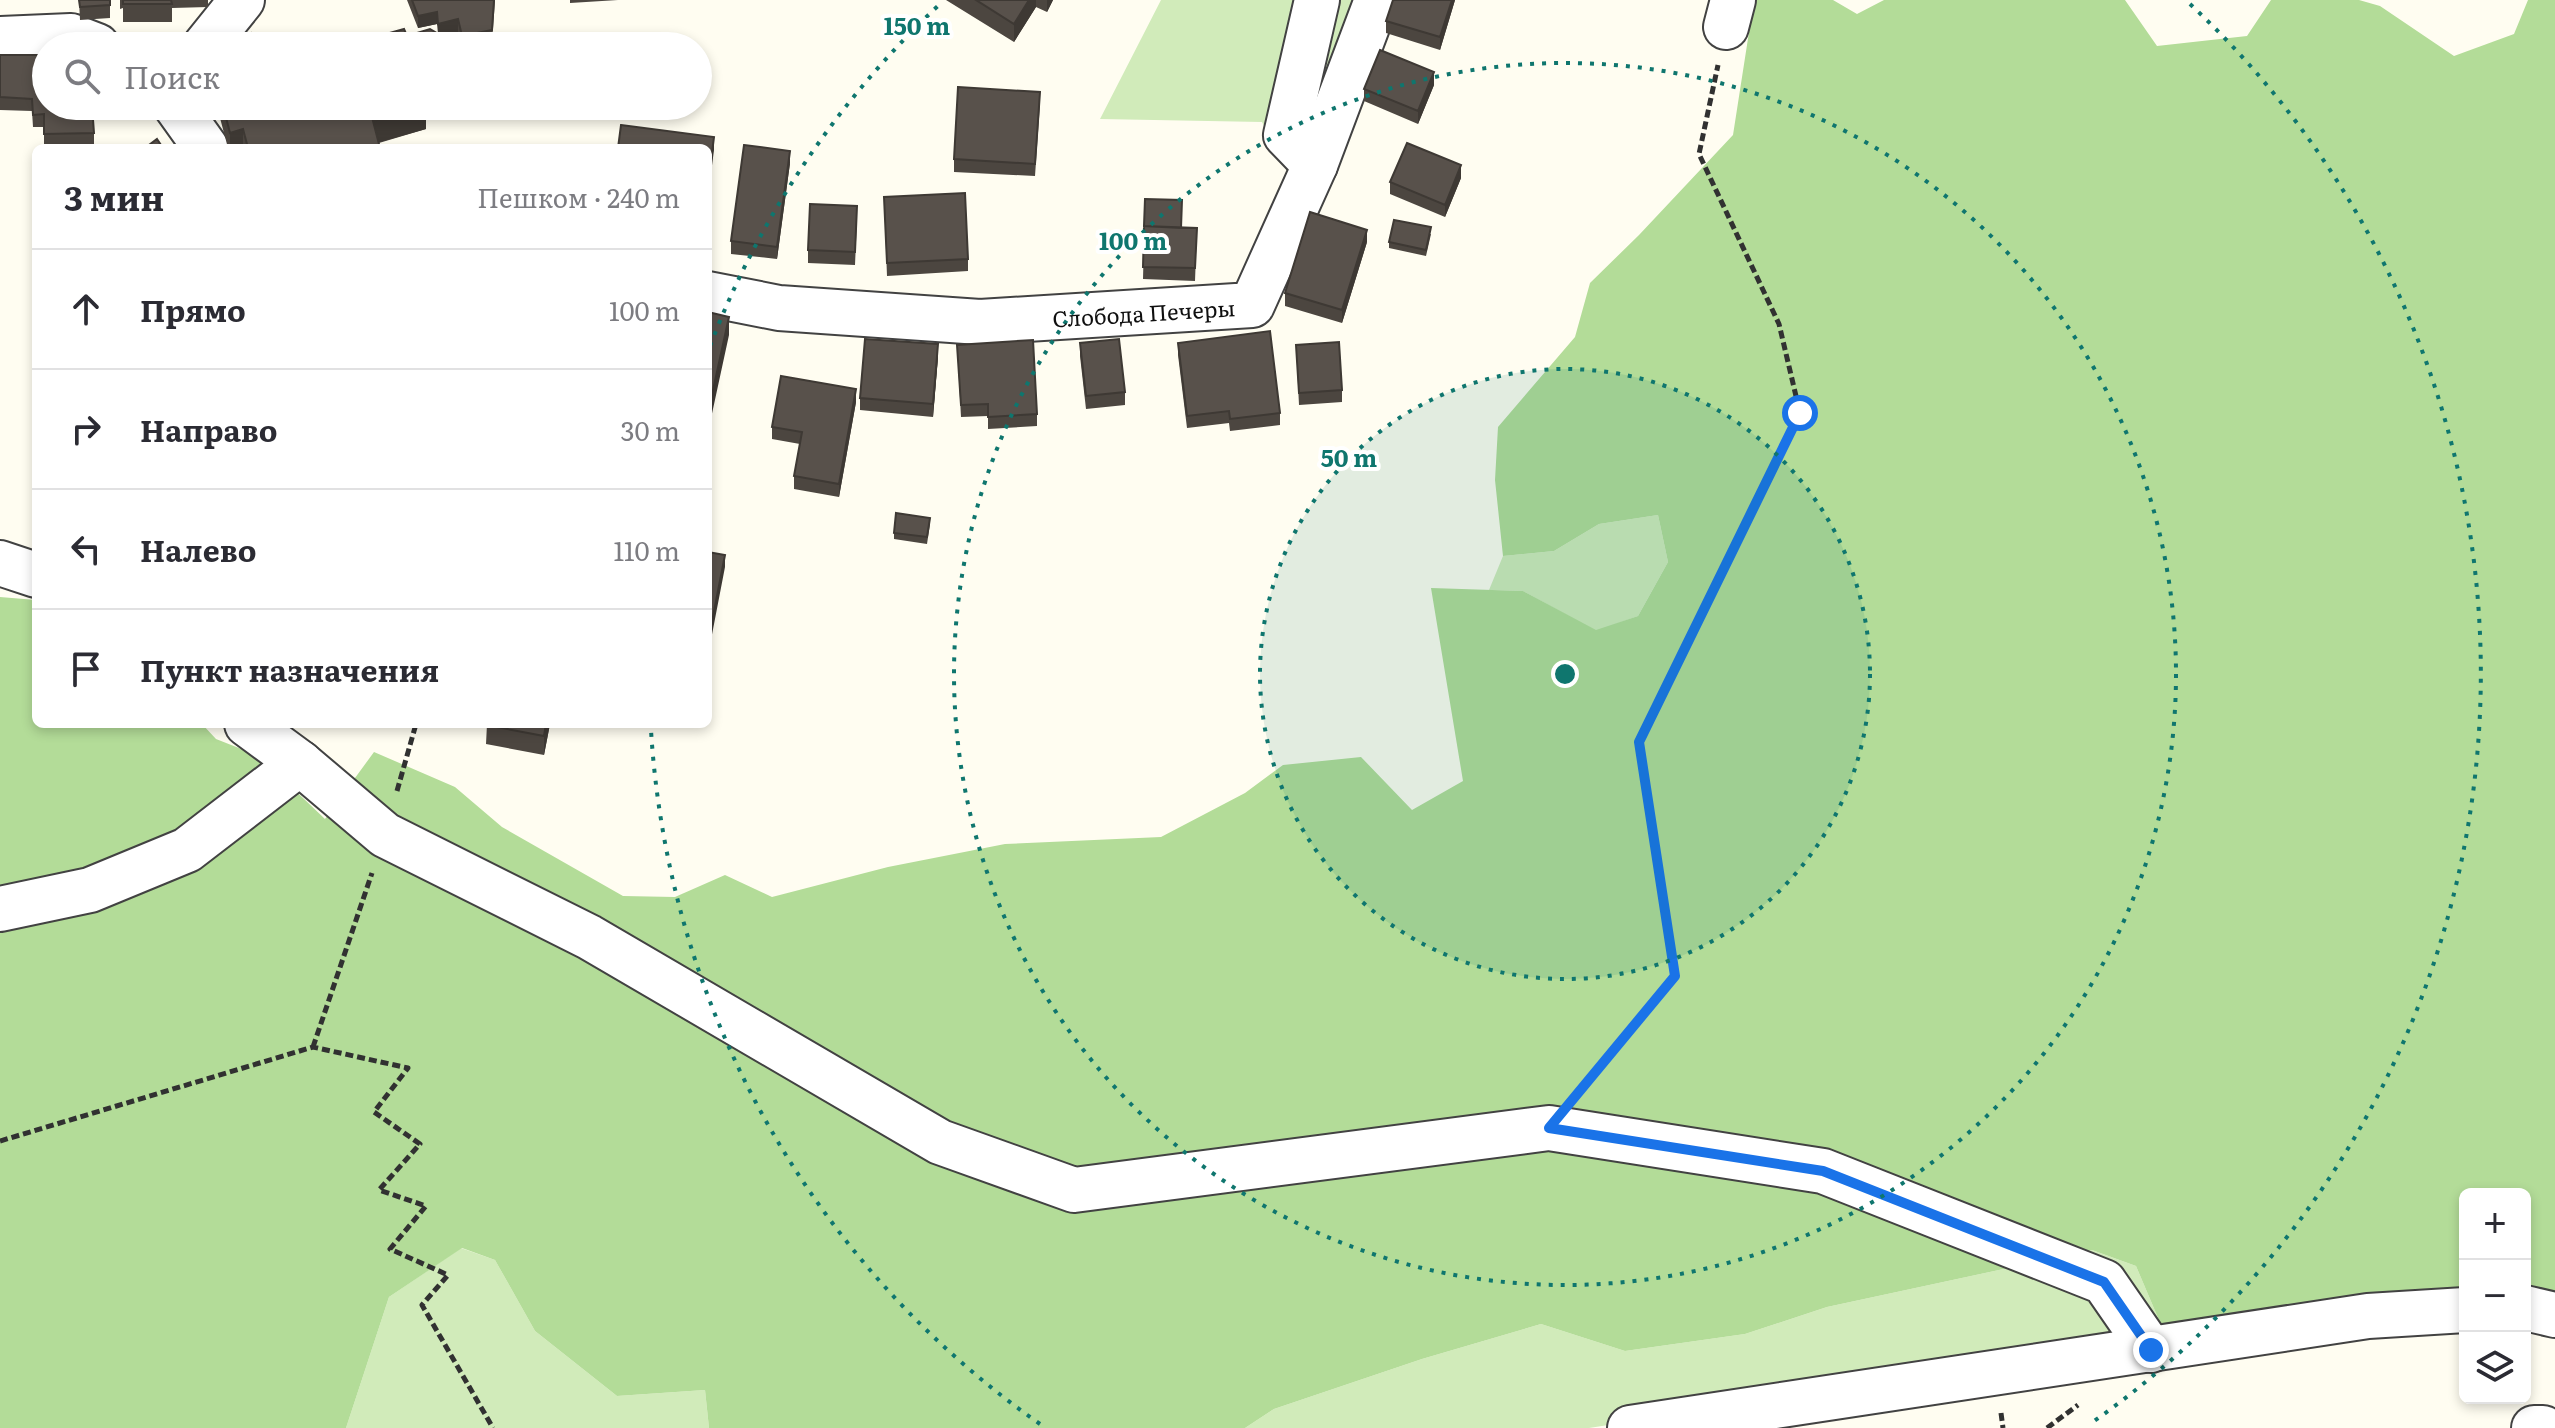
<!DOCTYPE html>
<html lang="ru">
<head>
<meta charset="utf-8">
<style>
	:root { --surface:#fff; --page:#f7f7f7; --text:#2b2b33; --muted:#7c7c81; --line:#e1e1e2 }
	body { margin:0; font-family:Literata,serif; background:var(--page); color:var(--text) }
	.controls { position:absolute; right:24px; bottom:24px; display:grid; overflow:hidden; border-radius:12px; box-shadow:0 4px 12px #0003 }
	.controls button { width:72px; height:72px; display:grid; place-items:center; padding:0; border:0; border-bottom:2px solid var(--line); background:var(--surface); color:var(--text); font:40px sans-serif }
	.stop { position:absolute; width:24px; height:24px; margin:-18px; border:6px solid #1a73e8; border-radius:50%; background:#fff }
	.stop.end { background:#1a73e8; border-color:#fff; box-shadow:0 2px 8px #0008 }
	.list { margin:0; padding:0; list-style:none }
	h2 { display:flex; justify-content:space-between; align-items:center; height:104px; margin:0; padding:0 32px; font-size:34px }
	h2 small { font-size:26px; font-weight:400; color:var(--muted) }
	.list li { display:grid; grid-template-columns:52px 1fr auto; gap:24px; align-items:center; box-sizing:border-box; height:120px; padding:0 32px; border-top:2px solid var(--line) }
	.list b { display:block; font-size:30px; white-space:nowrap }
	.list em { font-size:26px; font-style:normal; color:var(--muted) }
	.icon { flex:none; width:44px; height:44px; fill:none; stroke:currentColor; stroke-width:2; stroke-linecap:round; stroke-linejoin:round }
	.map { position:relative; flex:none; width:2555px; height:1428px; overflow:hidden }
	.search { position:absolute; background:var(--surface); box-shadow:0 4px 12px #0003; left:32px; top:32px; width:680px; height:88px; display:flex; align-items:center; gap:20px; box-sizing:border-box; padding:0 28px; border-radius:44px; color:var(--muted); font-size:30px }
	.panel { position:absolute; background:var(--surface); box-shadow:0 4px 12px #0003; left:32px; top:144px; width:680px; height:584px; border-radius:12px }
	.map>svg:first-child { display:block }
	.green { fill:#d1ebba }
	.forest { fill:#b3dc98 }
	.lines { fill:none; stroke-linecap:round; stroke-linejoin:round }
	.minor-casing { stroke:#424242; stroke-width:48 }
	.path { stroke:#313131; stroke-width:5; stroke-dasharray:8 4; stroke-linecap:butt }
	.minor { stroke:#fff; stroke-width:44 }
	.wall { fill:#4c4640 }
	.shaded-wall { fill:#3e3934 }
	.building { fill:#58514b; stroke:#3e3934; stroke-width:2 }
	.route { stroke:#1a73e8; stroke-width:10 }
	.ring { fill:none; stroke:#0f766e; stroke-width:4; stroke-dasharray:4 8 }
	.labels { text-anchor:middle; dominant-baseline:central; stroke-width:8; stroke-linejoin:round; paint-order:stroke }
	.street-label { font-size:22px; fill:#0f0f0f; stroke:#fff }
	.centre { fill:#0f766e; stroke:#fff; stroke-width:4 }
	.ring-label { font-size:24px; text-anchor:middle; font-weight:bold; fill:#0f766e; stroke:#fff; stroke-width:8; stroke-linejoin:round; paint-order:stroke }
</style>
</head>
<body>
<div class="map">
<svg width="2555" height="1428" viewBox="0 0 2555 1428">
	<rect width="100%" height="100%" fill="#fffdf1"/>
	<path class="green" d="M1161,0h197l-65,183 -31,-61 -162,-3z
		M1658,515l10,47 -30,54 -42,15 -73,-40 -34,-1 14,-34 51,-5 45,-27z
		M461,1248l34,12 40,71 82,65 88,-6 4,38h-363l43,-131z
		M2092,1250l44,16 31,73 -578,89h-344l29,-19 148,-50 119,-35 84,27 120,-17 82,-27z"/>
	<path class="forest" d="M1754,0h79l24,14 27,-14h241l32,46 90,-10 24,-36h88l21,6 74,50 60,-22 14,-34h27v1305l-30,-4v-107h-60v106l-298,39 -31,-73 -44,-16 -265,57 -82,27 -120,17 -84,-27 -119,35 -148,50 -29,19h-536l-4,-38 -88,6 -82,-65 -40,-71 -33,-12 -73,49 -43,131h-346v-831l36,3v124h166l14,15 43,17 66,63 49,-67 81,35 47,40 121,69 52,1 50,-22 47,22 116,-30 117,-23 156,-7 84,-44 38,-28 78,-8 51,53 51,-29 -32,-193 92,3 73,39 42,-14 30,-54 -10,-47 -59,9 -45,27 -51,5 -8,-76 3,-53 77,-90 15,-54 49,-48 94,-100z"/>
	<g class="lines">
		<g class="minor-casing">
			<g id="minor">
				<path d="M1726,27l7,-27"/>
				<path d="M0,39l71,-3 26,10"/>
				<path d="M205,46l37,-46"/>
				<path d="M176,106l30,42"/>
				<path d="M1315,165l-29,-30 31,-135"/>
				<path id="s1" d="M708,294l71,14 201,14 272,-17 63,-140 62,-165"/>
				<path d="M0,563l36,12"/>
				<path d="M247,724l53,39 85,72 204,102 351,205 134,48 475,-62 274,43 281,111 47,68"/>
				<path d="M0,909l90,-19 97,-40 113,-87"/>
				<path d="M2525,1308l30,7"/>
				<path d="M1630,1428l738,-112 97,-6"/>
				<path d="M2534,1428h9"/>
			</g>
		</g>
		<path class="path" d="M397,791l19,-67
			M313,1047l59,-174
			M1580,1090l95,-114 -36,-234 161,-329 -21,-89 -80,-170 19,-89
			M0,1141l313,-94 95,21 -34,44 46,32 -41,46 47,16 -36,43 58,26 -26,30 71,123
			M2001,1413l2,15
			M2047,1428l31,-23"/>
		<use href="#minor" class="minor"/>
	</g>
	<path class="wall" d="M79,0h31v18l-30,2z
		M120,0h88v7l-36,1v14h-49v-14l-3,1z
		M407,0h88l-3,43 -16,3h-15l-3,-14 -17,4h-34l31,-2 -1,-10 -19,4z
		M570,0h48l-48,3z
		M946,0h107l-6,12 -11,-5 -22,35z
		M1393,0h62l-15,50 -54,-17v-12z
		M0,55l94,78v12l-50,1v-19h-11l-1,-16 -32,-1z
		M1434,85l-16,39 -54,-23v-12z
		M1040,104l-5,72 -81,-4v-13z
		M220,106h232l-4,8 -22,6v9l-47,14 1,5h-152l-8,-30z
		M790,163l-13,96 -46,-5v-13z
		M1461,178l-16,39 -55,-23v-12z
		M884,197l84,62v12l-81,5z
		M1145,199l37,29h15l-2,53 -52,-2z
		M857,219l-2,46 -47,-2v-13z
		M1431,234l-5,22 -37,-8v-6z
		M1367,242l-25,81 -57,-17v-13z
		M1080,343l45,49v13l-39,4 -6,-53z
		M1178,343l102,70v12l-50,6 -1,-8 -42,5 -9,-73z
		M957,345l80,69v12l-49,3v-13l-27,1z
		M1296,345l46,45v12l-43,3z
		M938,357l-5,60 -73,-7v-12z
		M856,402l-17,95 -45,-8v-13l6,-32 -28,-5v-12z
		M930,524l-3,20 -33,-5v-6z
		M487,724h63l-6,31 -58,-11z"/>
	<path class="shaded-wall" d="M1029,0h7v7l-22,35v-18z
		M1047,0h6l-6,12z
		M1452,0h3l-15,50v-13z
		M437,12v12l-19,4v-12z
		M458,19v13l-20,4v-12z
		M1434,72v13l-16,39v-13z
		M423,106h29l-4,8 -22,6v9l-53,15v-23z
		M243,129v19h-13v-15z
		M714,137v13l-6,46v-12z
		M790,151v12l-13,96v-12z
		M1461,165v13l-16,39v-12z
		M1367,230v12l-25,81v-13z
		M729,317v18l-21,97v-19z
		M938,344v13l-5,60v-13z
		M856,389v13l-17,95v-13z
		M725,555v12l-16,83v-13z
		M546,724h4l-6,31v-19z"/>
	<path class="building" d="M79,0h31v5l-30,2z
		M123,0h48l1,4h-49z
		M412,0h82l-2,30 -30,6 -4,-17 -20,5 -1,-12 -19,4z
		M976,0h53l-15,24z
		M1393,0h59l-12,37 -54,-16z
		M404,29l3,7 23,-7 22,13 1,4h-110z
		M251,33l3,9 10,-3 2,7h-48l-1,-4z
		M1380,50l54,22 -16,39 -54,-22z
		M0,55h46v51h46l2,27 -50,1v-20l-11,1 -1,-16 -32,-2z
		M958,87l82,5 -5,72 -81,-5z
		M223,106h203l-53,15 7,27h-132l-5,-19 -13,4z
		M621,125l93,12 -6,47v-36h-90z
		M157,139l6,9h-18z
		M1407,143l54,22 -16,40 -55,-23z
		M744,145l46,6 -13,96 -46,-6z
		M965,193l3,66 -81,4 -3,-66z
		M1145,199l37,1 -1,28 -37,-2z
		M810,204l47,2 -2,46 -47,-2z
		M1310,212l57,18 -25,80 -57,-17z
		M1394,220l37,7 -5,23 -37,-8z
		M1144,226l53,2 -2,40 -52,-1z
		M708,312l21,5 -21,96z
		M1270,331l10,82 -50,6 -1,-8 -42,5 -9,-73z
		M865,339l73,5 -5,60 -73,-6z
		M1119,339l6,53 -39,4 -6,-53z
		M1033,340l4,74 -49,3v-13l-27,1 -4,-60z
		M1339,342l3,48 -43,3 -3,-48z
		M781,376l75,13 -17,95 -45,-8 8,-44 -30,-5z
		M896,513l34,5 -3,19 -33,-4z
		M708,552l17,3 -16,82h-1z
		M487,724h59l-2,12 -58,-11z"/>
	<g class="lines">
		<path class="route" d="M1800,413l-161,329 36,234 -126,152 274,43 281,111 47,68"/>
	</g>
	<circle cx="1565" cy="674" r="305" fill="#0f766e" fill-opacity=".12"/>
	<g class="ring">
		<circle cx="1565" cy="674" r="305"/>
		<circle cx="1565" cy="674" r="611"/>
		<path d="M1040 1424A916 916 0 0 1 651 730M710 346A916 916 0 0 1 940 4M2190 4A916 916 0 0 1 2090 1424"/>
	</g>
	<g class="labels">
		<g class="street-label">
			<text stroke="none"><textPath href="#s1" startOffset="438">Слобода Печеры</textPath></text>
		</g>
	</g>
	<circle cx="1565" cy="674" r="12" class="centre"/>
	<g class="ring-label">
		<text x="917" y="35">150 m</text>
		<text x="1133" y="250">100 m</text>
		<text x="1349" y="467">50 m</text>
	</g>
</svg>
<div class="controls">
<button>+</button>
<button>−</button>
<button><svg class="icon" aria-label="layers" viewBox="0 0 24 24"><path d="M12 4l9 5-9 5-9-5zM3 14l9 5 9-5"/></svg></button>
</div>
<div class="stop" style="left:1800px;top:413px"></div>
<div class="stop end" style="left:2151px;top:1350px"></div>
<div class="search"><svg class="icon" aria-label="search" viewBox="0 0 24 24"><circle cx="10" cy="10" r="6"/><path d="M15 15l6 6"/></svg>Поиск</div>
<section class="panel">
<h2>3 мин<small>Пешком · 240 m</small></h2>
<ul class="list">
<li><svg class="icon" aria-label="ahead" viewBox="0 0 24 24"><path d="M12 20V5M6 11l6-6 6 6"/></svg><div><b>Прямо</b></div><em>100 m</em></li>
<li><svg class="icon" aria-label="right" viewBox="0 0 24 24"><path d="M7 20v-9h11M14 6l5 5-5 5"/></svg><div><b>Направо</b></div><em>30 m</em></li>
<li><svg class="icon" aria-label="left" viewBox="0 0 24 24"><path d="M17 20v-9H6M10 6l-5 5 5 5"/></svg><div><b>Налево</b></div><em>110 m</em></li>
<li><svg class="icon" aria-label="arrive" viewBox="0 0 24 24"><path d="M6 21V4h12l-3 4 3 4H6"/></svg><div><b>Пункт назначения</b></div></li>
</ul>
</section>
</div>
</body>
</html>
